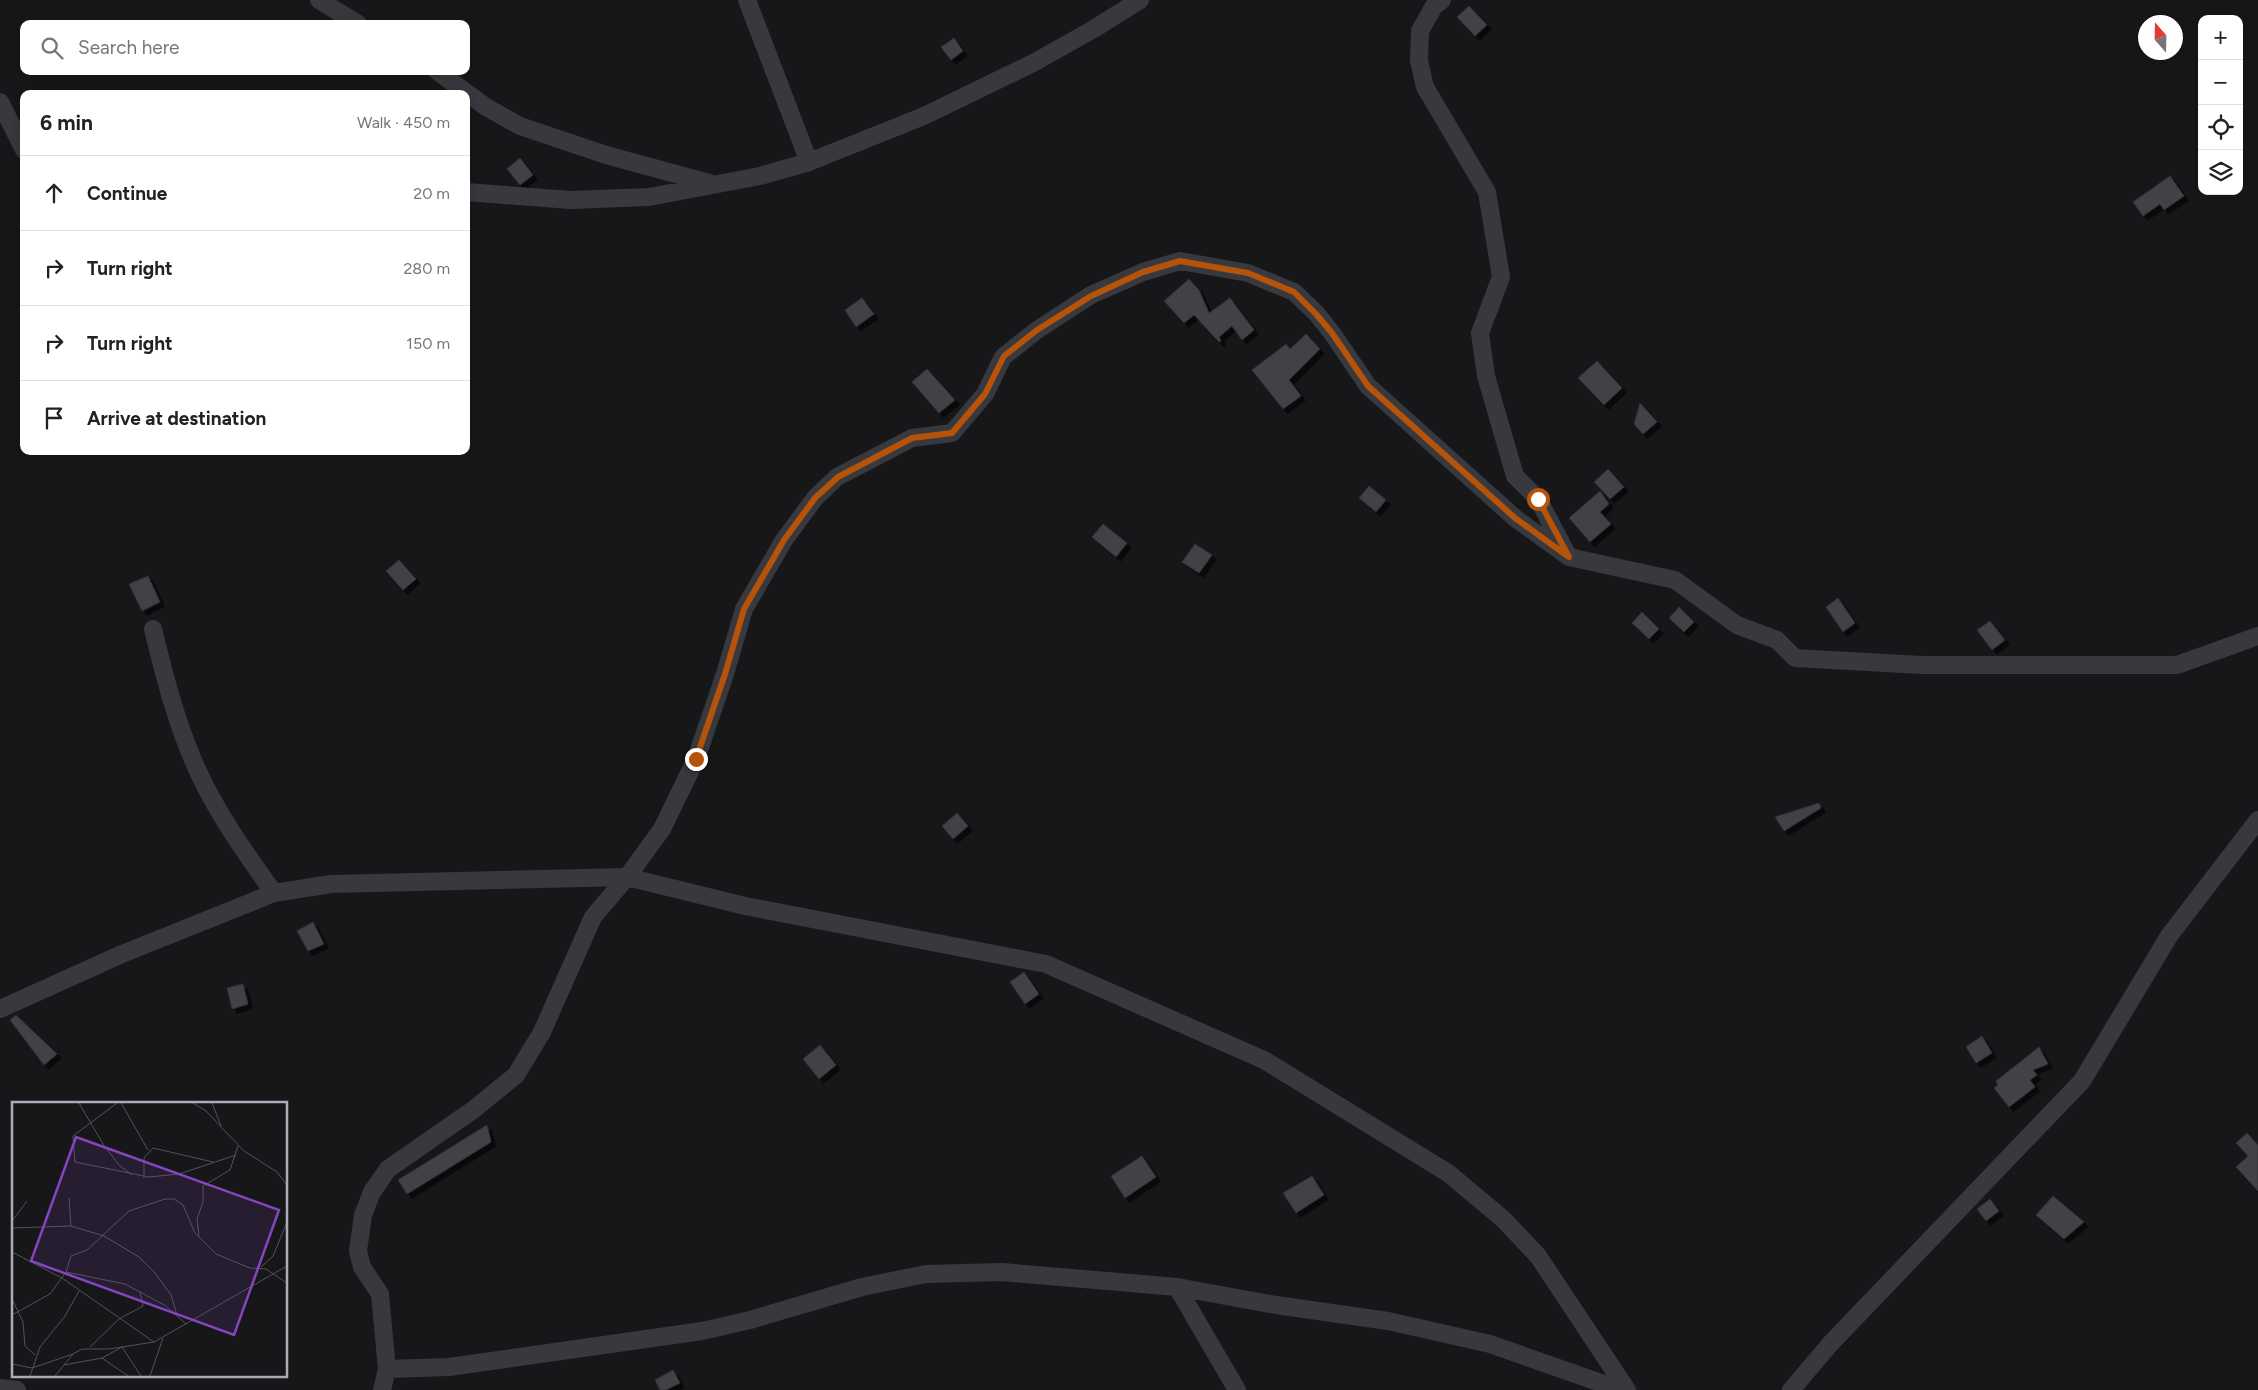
<!DOCTYPE html>
<html lang="en">
<head>
<meta charset="utf-8">
<style>
	:root { --surface:#fff; --page:#f2f2f2; --text:#222; --muted:#767676; --line:#e0e0e0 }
	body { margin:0; font-family:Figtree,sans-serif; background:var(--page); color:var(--text) }
	.controls { position:absolute; right:15px; top:15px; display:grid; overflow:hidden; border-radius:10px; box-shadow:0 2px 12px #0003 }
	.controls button { width:45px; height:45px; display:grid; place-items:center; padding:0; border:0; border-bottom:1px solid var(--line); background:var(--surface); color:var(--text); font:25px sans-serif }
	.compass { position:absolute; left:2138px; top:15px; width:45px; height:45px; border-radius:50%; background:var(--surface); box-shadow:0 2px 12px #0003; rotate:340deg }
	.stop { position:absolute; width:15px; height:15px; margin:-11px; border:4px solid #b45309; border-radius:50%; background:#fff }
	.stop.end { background:#b45309; border-color:#fff; box-shadow:0 1px 5px #0008 }
	.list { margin:0; padding:0; list-style:none }
	h2 { display:flex; justify-content:space-between; align-items:center; height:65px; margin:0; padding:0 20px; font-size:21px }
	h2 small { font-size:16px; font-weight:400; color:var(--muted) }
	.list li { display:grid; grid-template-columns:32px 1fr auto; gap:15px; align-items:center; box-sizing:border-box; height:75px; padding:0 20px; border-top:1px solid var(--line) }
	.list b { display:block; font-size:19px; white-space:nowrap }
	.list em { font-size:16px; font-style:normal; color:var(--muted) }
	.icon { flex:none; width:28px; height:28px; fill:none; stroke:currentColor; stroke-width:2; stroke-linecap:round; stroke-linejoin:round }
	.map { position:relative; flex:none; width:2258px; height:1390px; overflow:hidden }
	.search { position:absolute; background:var(--surface); box-shadow:0 2px 12px #0003; left:20px; top:20px; width:450px; height:55px; display:flex; align-items:center; gap:12px; box-sizing:border-box; padding:0 18px; border-radius:10px; color:var(--muted); font-size:19px }
	.panel { position:absolute; background:var(--surface); box-shadow:0 2px 12px #0003; left:20px; top:90px; width:450px; height:365px; border-radius:10px }
	.map>svg:first-child { display:block }
	.building { fill:#414246; stroke:#313135; filter:url(#shadow) }
	.lines { fill:none; stroke-linecap:round; stroke-linejoin:round }
	.street { stroke:#38393e; stroke-width:18 }
	.route { stroke:#b45309; stroke-width:6 }
	.inset-road { fill:none; stroke:#515359; stroke-width:1 }
	.view { fill:#8446be; fill-opacity:0.15; stroke:#8446be; stroke-width:2.5 }
	.inset-edge { fill:none; stroke:#a9adb9; stroke-width:2.5 }
</style>
</head>
<body>
<div class="map">
<svg width="2258" height="1390" viewBox="0 0 2258 1390">
	<defs>
		<filter id="shadow"><feDropShadow dx="4.5" dy="4.5" stdDeviation="0" flood-color="#0009"/></filter>
	</defs>
	<rect width="100%" height="100%" fill="#171719"/>
	<path class="building" d="M1469,6l18,19 -12,11 -18,-19z
		M954,38l9,13 -12,9 -10,-13z
		M520,158l13,17 -13,10 -13,-16z
		M2170,176l14,20 -20,14 -4,-6 -17,12 -10,-14z
		M1189,279l10,11 10,23 21,-15 24,32 -12,10 -10,-14 -13,11 2,4 -2,1 -25,-27 -10,8 -20,-22z
		M862,298l12,16 -18,13 -11,-17z
		M1306,334l14,15 -31,31 12,16 -18,13 -31,-39 34,-26 4,5z
		M1597,361l25,27 -18,17 -26,-27z
		M927,369l28,31 -16,13 -27,-31z
		M1640,403l17,19 -14,12 -9,-10z
		M1608,469l16,18 -14,12 -16,-17z
		M1369,486l17,14 -10,12 -17,-14z
		M1600,491l9,13 -9,8 11,12 -21,18 -21,-24z
		M1103,524l24,19 -11,14 -24,-20z
		M1195,544l17,11 -13,18 -17,-11z
		M399,560l17,19 -13,11 -17,-19z
		M148,576l12,26 -18,9 -13,-27z
		M1838,598l17,25 -12,9 -17,-25z
		M1679,607l15,15 -10,10 -15,-14z
		M1642,612l17,17 -10,10 -17,-16z
		M1990,621l15,19 -13,10 -15,-20z
		M1819,803l2,5 -37,23 -9,-14z
		M957,813l11,13 -15,13 -11,-13z
		M313,922l11,22 -16,7 -11,-20z
		M1024,972l15,22 -14,10 -15,-22z
		M243,984l5,20 -16,5 -5,-21z
		M16,1015l41,39 -13,11 -34,-45z
		M1982,1036l10,17 -16,10 -10,-16z
		M820,1045l16,20 -17,14 -16,-20z
		M2039,1047l9,17 -15,6 4,5 -7,5 5,7 -26,20 -15,-19 4,-3 -2,-4z
		M487,1125l4,17 -84,52 -9,-14z
		M2247,1133l11,12v46l-22,-24 12,-11 -12,-13z
		M1142,1156l14,21 -31,21 -14,-22z
		M1312,1176l12,19 -28,18 -13,-20z
		M2053,1196l31,26 -20,17 -28,-24z
		M1990,1199l9,12 -13,10 -9,-12z
		M673,1370l7,13 -14,7h-6l-5,-10z"/>
	<g class="lines">
		<path class="street" d="M319,0l39,24
			M747,0l62,162
			M1442,0l-8,6 -14,25 -1,30 6,26 62,105 14,85 -21,56 6,43 29,100 23,23 29,55
			M437,71l49,36 34,19 86,29 103,28
			M0,102l24,48
			M466,192l105,8 78,-3 111,-21 49,-14 115,-46 111,-54 57,-32 48,-30
			M153,629c11,45 22,89 40,131 20,48 51,91 81,133
			M0,1009l122,-55 152,-61 57,-9 296,-7 118,29 301,58 218,96 184,113 55,46 35,37 89,134
			M1177,1287l60,103
			M387,1369l62,-2 253,-36 48,-11 112,-33 64,-13 76,-2 175,15 99,18 112,16 102,23 131,46
			M0,1388l17,2
			M382,1390l5,-21 -7,-75 -18,-27 -4,-16 5,-36 9,-23 16,-23 85,-59 43,-35 26,-43 51,-115 34,-40 35,-48 34,-70 29,-85 19,-65 40,-69 31,-42 22,-21 75,-39 40,-5 33,-39 18,-37 34,-27 54,-35 52,-23 37,-11 68,12 46,19 22,21 16,20 36,53 147,132 54,39 106,23 62,45 40,15 18,18 126,7h256l81,-29
			M1791,1390l40,-47 251,-262 87,-145 89,-116"/>
	</g>
	<g class="lines">
		<path class="route" d="M696,759l29,-85 19,-65 40,-69 31,-42 23,-21 74,-39 40,-5 33,-39 19,-38 33,-26 54,-34 52,-24 37,-11 68,12 46,19 22,22 16,19 36,53 147,132 54,39 -31,-58"/>
	</g>
	<g transform="translate(12 1102)">
		<rect width="275" height="275" fill="#171719"/>
		<path class="inset-road" d="M67,1l24,41 16,21 13,10M105,1l-44,33 2,26 74,15 30,-3 57,-19M109,1l27,47M181,1l13,8 38,40 33,21 10,13M200,1l9,23M132,76v-20l9,-10 60,14M57,96l2,28M0,119l15,-20M0,126l59,-2 33,10 35,21 16,16 16,22 6,20M187,134l-2,-17 6,-17v-16l27,-16 8,-24M0,150l50,26 92,64M249,165l12,-11 14,-34M54,170l59,12 41,22 20,18M0,197l11,23 2,24 10,9M0,213l38,-21 16,-22 5,-16 16,-6 42,-39 36,-12h9l9,6 12,28 21,21 34,14 16,1 21,14M78,245l29,-28 24,-13 -3,-14M90,256l26,18M0,262l20,4 41,-14M52,263l38,-7 20,-11 19,29M18,274l10,-29 25,-31 14,-25M43,274l18,-22 9,-5h27l45,-7 133,-76M138,274l13,-38"/>
		<path class="view" d="M64,35l203,73 -45,125 -203,-74z"/>
		<rect width="275" height="275" class="inset-edge"/>
	</g>
</svg>
<div class="controls">
<button>+</button>
<button>−</button>
<button><svg class="icon" aria-label="locate" viewBox="0 0 24 24"><circle cx="12" cy="12" r="6"/><path d="M12 2v4M12 18v4M2 12h4M18 12h4"/></svg></button>
<button><svg class="icon" aria-label="layers" viewBox="0 0 24 24"><path d="M12 4l9 5-9 5-9-5zM3 14l9 5 9-5"/></svg></button>
</div>
<svg class="compass" viewBox="-18 -18 36 36"><path d="M0-13l5 13h-10z" fill="#e53935"/><path d="M0 13l5-13h-10z" fill="#767676"/></svg>
<div class="stop" style="left:1538px;top:499px"></div>
<div class="stop end" style="left:696px;top:759px"></div>
<div class="search"><svg class="icon" aria-label="search" viewBox="0 0 24 24"><circle cx="10" cy="10" r="6"/><path d="M15 15l6 6"/></svg>Search here</div>
<section class="panel">
<h2>6 min<small>Walk · 450 m</small></h2>
<ul class="list">
<li><svg class="icon" aria-label="ahead" viewBox="0 0 24 24"><path d="M12 20V5M6 11l6-6 6 6"/></svg><div><b>Continue</b></div><em>20 m</em></li>
<li><svg class="icon" aria-label="right" viewBox="0 0 24 24"><path d="M7 20v-9h11M14 6l5 5-5 5"/></svg><div><b>Turn right</b></div><em>280 m</em></li>
<li><svg class="icon" aria-label="right" viewBox="0 0 24 24"><path d="M7 20v-9h11M14 6l5 5-5 5"/></svg><div><b>Turn right</b></div><em>150 m</em></li>
<li><svg class="icon" aria-label="arrive" viewBox="0 0 24 24"><path d="M6 21V4h12l-3 4 3 4H6"/></svg><div><b>Arrive at destination</b></div></li>
</ul>
</section>
</div>
</body>
</html>
